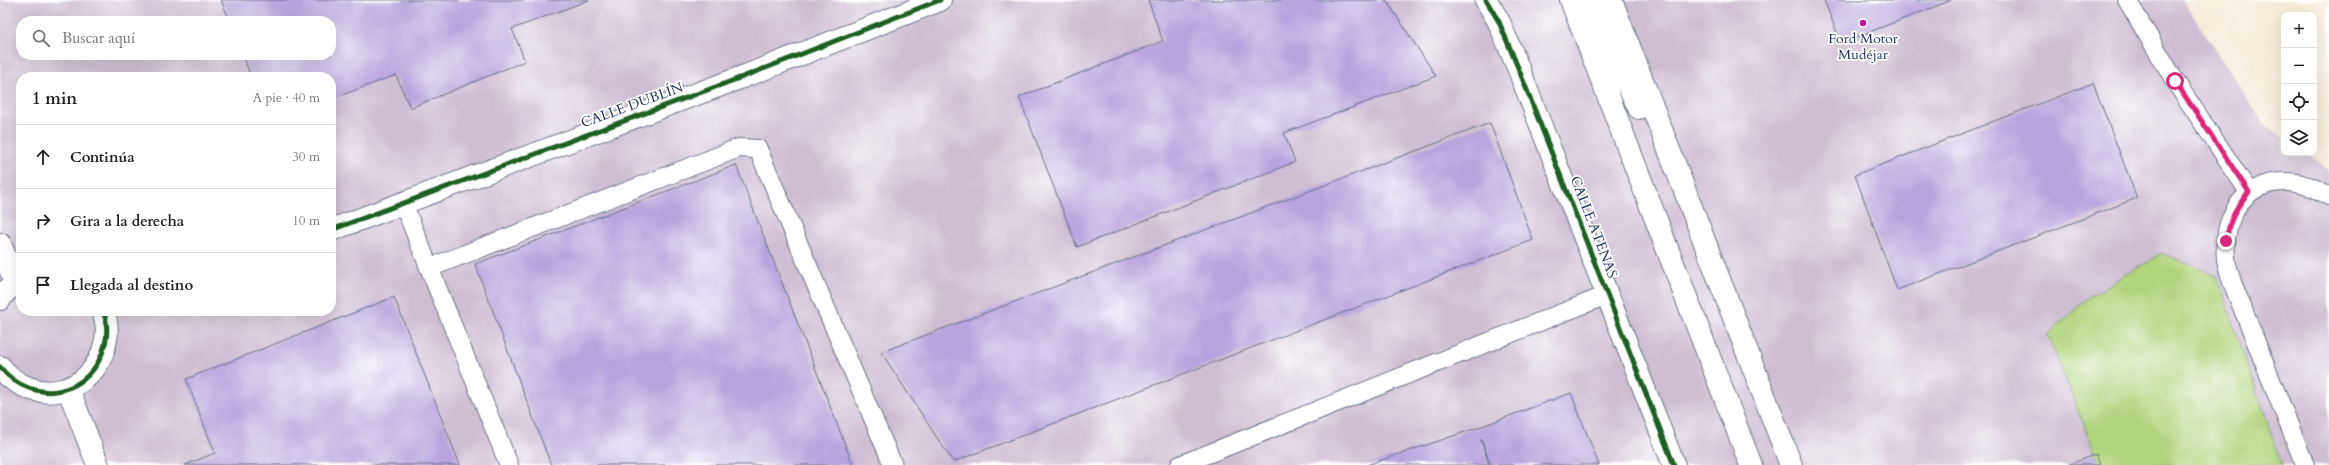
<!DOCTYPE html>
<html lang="es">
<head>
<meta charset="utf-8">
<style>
	:root { --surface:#fff; --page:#f6f6f6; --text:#222; --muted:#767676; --line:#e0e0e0 }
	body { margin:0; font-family:Cardo,serif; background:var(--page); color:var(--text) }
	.controls { position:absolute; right:12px; top:12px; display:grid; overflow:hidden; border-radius:8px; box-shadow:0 4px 16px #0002 }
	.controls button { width:36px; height:36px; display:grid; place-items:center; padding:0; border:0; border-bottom:1px solid var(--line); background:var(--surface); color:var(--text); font:20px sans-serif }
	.stop { position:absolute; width:12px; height:12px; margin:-9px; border:3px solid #db2777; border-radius:50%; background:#fff }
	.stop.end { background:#db2777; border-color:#fff; box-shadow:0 1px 4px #0008 }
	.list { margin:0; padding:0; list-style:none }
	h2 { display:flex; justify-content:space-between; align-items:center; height:52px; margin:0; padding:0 16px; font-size:17px }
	h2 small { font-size:13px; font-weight:400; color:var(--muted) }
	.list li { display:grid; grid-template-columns:26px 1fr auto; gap:12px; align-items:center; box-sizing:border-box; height:64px; padding:0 16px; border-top:1px solid var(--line) }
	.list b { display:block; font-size:15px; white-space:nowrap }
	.list em { font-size:13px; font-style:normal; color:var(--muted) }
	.icon { flex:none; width:22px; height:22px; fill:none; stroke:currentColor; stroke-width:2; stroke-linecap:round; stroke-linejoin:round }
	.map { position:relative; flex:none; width:2329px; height:465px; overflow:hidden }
	.search { position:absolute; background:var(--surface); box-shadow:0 4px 16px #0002; left:16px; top:16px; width:320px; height:44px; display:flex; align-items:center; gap:10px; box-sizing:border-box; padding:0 14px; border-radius:16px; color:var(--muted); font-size:15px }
	.panel { position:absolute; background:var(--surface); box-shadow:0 4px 16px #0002; left:16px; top:72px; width:320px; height:244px; border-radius:16px }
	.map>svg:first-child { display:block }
	.industrial { fill:#cebed2; fill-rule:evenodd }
	.green { fill:#b1d37b; stroke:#66816c }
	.building { fill:#b8a4de }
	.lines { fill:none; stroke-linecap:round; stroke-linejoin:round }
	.service-casing { stroke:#677189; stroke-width:20 }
	.minor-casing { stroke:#677189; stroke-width:24 }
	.secondary-casing { stroke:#677189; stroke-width:24 }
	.service { stroke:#fff; stroke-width:18 }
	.minor { stroke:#fff; stroke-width:22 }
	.secondary { stroke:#fff; stroke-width:22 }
	.cycleway-casing { stroke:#fff; stroke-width:8 }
	.cycleway { stroke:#1b5e20; stroke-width:5 }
	.route { stroke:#db2777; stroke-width:5 }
	.poi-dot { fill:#b5179e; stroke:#fff; stroke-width:1.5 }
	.labels { text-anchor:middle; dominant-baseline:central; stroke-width:3.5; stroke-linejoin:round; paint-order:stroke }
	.poi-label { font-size:14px; fill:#1b2f5e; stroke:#fff }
	.street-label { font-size:14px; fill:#1b2f5e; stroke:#fff }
</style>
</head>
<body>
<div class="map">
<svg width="2329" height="465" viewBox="0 0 2329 465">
	<rect width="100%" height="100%" fill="#fff"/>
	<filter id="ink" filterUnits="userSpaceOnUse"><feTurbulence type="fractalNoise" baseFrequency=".025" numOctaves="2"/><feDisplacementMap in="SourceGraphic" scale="8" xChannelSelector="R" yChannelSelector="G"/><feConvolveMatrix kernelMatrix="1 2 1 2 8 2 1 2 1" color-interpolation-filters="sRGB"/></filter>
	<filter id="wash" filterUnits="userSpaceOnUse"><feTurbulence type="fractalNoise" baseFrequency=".012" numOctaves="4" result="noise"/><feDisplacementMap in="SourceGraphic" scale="16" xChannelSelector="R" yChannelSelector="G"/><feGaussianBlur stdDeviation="0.9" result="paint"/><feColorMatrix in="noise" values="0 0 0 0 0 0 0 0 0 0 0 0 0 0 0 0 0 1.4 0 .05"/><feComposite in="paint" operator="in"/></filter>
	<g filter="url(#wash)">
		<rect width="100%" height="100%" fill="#f5ebd8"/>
		<path class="industrial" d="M0,0h2184l79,124 21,14v15h22l23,16v296h-2329zM21,21h310v34h-310zM21,77h310v234h-310z"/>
		<path class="green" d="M2162,253l55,23 65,189h-182l-52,-130 38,-36z"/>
		<g id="blocks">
			<path class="building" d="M221,0h368l-77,29 13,32 -115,47 -14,-33 -65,24v-22h-80l-8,-22h88v-34h-101z
				M1148,0h238l50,76 -152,57 11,29 -218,85 -58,-150 144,-56z
				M1824,0h128l-111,43z
				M2093,83l44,115 -240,92 -42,-115z
				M1490,123l43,117 -580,222 -72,-110z
				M736,165l117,300h-302l-76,-201z
				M394,297l66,168h-275l30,-12 -29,-74z
				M1571,393l28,72h-108l-10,-26 8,26h-122l110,-37z
				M2096,454l4,11h-32z"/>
		</g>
	</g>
	<g filter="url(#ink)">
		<use href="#blocks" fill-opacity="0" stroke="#677189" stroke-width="1"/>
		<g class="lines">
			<g class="service-casing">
				<path id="service" d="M2127,0l48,81 74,111
					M403,203l106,262
					M429,268l310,-120 19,1 135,316
					M1180,465l427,-170
					M2305,465l-73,-183c-2,-7 -5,-16 -6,-23 -6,-67 48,-97 103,-63"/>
			</g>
			<g class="minor-casing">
				<path id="minor" d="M1486,0l13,22 20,48 155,395
					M331,230l414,-154 195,-76
					M0,244l16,40
					M0,299l6,-8 15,-11
					M0,367c33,41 93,29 105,-23 3,-10 2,-24 -2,-33
					M68,388l30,77"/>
			</g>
			<g class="secondary-casing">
				<path id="secondary" d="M1571,0l180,465
					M1590,0l21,51 28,57
					M1611,0l180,465"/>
			</g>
			<use href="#service" class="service"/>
			<use href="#minor" class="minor"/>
			<use href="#secondary" class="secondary"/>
			<g class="cycleway-casing">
				<path id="cycleway" d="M1486,0l13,22 20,48 155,395
					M331,230l414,-154 195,-76
					M0,367c33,41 93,29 105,-23 3,-10 2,-24 -2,-33"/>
			</g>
			<use href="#cycleway" class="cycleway"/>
		</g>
	</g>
	<g class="lines" filter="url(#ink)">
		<path class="route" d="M2175,81l74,111c-13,15 -20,29 -23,49"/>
	</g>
	<circle class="poi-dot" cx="1863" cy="23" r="4"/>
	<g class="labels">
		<g class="poi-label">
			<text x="1863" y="38">Ford Motor<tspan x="1863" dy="16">Mudéjar</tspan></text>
		</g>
		<g class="street-label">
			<text transform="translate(632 105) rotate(-20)">CALLE DUBLÍN</text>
			<text transform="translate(1594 227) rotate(69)">CALLE ATENAS</text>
		</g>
	</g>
</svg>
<div class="controls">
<button>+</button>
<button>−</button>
<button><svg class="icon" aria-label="locate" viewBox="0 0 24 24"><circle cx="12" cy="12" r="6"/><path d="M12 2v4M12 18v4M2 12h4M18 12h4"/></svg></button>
<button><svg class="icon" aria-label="layers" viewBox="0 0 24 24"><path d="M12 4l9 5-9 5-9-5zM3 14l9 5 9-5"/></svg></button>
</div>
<div class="stop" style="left:2175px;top:81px"></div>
<div class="stop end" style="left:2226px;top:241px"></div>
<div class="search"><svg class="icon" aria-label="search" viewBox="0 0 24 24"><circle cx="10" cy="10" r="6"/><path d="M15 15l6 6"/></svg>Buscar aquí</div>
<section class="panel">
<h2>1 min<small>A pie · 40 m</small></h2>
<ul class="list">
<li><svg class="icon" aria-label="ahead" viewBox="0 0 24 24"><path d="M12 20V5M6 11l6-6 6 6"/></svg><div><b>Continúa</b></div><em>30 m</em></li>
<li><svg class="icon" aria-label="right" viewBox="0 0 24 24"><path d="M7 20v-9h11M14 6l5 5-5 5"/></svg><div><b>Gira a la derecha</b></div><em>10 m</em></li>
<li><svg class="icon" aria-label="arrive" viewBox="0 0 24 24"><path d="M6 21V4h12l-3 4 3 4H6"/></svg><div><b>Llegada al destino</b></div></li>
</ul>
</section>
</div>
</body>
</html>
